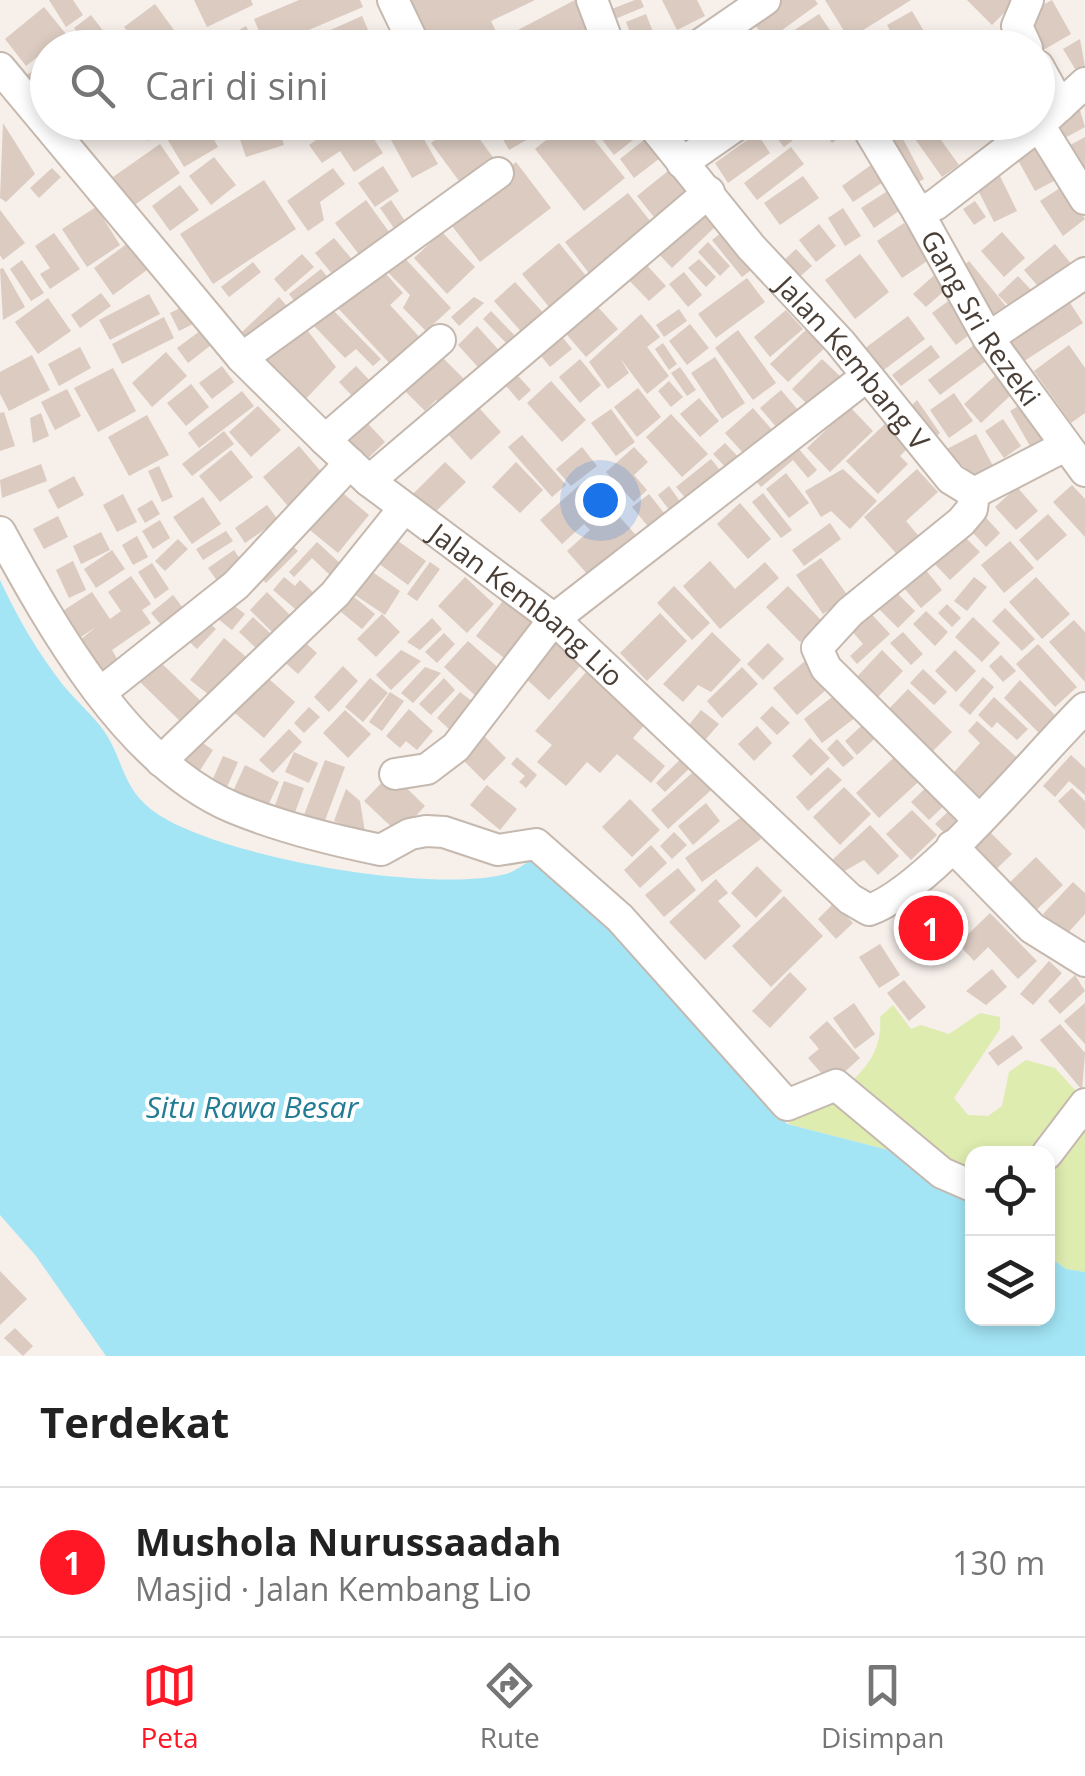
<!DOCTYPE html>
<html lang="id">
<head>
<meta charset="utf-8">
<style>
	:root { --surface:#fff; --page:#f2f2f2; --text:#222; --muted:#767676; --line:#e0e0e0; --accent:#ff1726 }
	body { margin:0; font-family:"Open Sans",sans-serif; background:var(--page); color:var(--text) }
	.controls { position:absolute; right:30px; bottom:30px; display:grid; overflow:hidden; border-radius:20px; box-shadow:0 5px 15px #0003 }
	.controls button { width:90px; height:90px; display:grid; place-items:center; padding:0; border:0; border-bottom:2px solid var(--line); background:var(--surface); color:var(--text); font:50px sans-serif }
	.you { position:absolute; left:600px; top:500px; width:35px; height:35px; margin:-25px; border:8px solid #fff; border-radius:50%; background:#1a73e8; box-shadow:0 0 0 15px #1a73e833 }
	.badge { display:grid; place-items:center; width:65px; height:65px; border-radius:50%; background:var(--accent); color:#fff; font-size:32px; font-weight:700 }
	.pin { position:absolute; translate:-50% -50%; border:5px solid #fff; box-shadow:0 2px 10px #0006 }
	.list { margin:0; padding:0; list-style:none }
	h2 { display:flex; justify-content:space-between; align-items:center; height:130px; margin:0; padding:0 40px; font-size:42px }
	h2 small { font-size:32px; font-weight:400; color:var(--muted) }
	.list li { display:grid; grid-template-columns:65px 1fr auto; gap:30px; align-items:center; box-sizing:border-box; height:150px; padding:0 40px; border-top:2px solid var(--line) }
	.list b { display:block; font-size:38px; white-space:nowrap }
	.list p { margin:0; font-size:32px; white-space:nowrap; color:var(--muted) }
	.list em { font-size:32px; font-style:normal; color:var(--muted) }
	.icon { flex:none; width:55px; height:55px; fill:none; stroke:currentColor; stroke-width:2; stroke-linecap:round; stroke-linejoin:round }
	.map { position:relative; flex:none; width:1085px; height:1356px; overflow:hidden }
	.search { position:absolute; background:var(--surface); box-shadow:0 5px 15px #0003; left:30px; right:30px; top:30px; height:110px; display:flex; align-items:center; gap:25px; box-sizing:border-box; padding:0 35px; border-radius:55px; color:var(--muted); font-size:38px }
	.sheet { height:280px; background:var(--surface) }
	nav { display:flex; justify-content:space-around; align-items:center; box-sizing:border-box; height:140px; border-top:2px solid var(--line); background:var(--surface); font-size:28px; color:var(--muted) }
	nav a { display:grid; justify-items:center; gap:5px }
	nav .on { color:var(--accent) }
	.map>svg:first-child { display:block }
	.green { fill:#deecb0 }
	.water { fill:#a3e5f5 }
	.building { fill:#dbcbc1 }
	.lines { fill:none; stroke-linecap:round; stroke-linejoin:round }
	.street-casing { stroke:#c5b8ae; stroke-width:34 }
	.street { stroke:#fff; stroke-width:30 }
	.labels { text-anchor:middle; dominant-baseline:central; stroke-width:8; stroke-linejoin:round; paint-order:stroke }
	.street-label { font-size:28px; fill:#4a3f37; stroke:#fff }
	.water-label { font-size:30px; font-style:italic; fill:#227c94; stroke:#fff }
</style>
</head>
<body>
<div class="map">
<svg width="1085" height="1356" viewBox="0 0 1085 1356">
	<rect width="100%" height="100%" fill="#f6efea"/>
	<path class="green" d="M893,1005l18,24 10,-4 28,9 31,-21 20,4v12l-46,69 14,17 20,1 14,-10 7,-34 17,-12 29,8 30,33v171l-19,-3 -18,-13v-102h-76v49l-72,-50 -113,-29c42,-27 98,-51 93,-107z"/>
	<path class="water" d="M0,580c17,37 38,73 63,105 13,16 29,29 41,46 21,31 17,57 52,82 64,44 274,81 350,61 11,-3 22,-13 32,-19l169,175 80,94 113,29 72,50v115h76v-62l18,13 19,3v84h-979l-70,-100 -36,-41z"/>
	<path class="building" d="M49,0h24l10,15 -17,12z
		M194,0h57l2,5 -46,22z
		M299,0h61l3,7 -97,41 -12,-29z
		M408,0h127l-44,21 8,17 -21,10h-48z
		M575,0l25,46 -93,2 -4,-10z
		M635,0h6l3,7 -36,15 -4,-10z
		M662,0h35l8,16 -28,14z
		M770,0h45l3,4 -51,37 -19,-25z
		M825,0h86l-62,39z
		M967,0h50l-25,25z
		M1052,0l19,34 -33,19 -17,-36z
		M155,4l32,44h-47l-16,-21z
		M44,7l22,27 -40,32 -21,-27z
		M912,11l22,37h-34l-13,-23z
		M646,14l11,28 -21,6 -10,-26z
		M819,14l21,31 -73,3z
		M91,15l23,30 -3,3h-23l-14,-20z
		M362,16l14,32h-86z
		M246,26l12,22h-50z
		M1005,27l13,21h-45z
		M884,32l9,16h-34z
		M1080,39l5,28 -8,5 -14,-23z
		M38,67l10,13v30l-24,-33z
		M1079,107l6,20 -33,18 -10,-20z
		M138,122h45l-35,19z
		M191,122h13l14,25 -34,20 -18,-30z
		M251,122h26l7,23 -38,12 -10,-29z
		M296,122h41l-34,16z
		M342,122h21l20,31 -29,19 -14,-21 -18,12 -13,-18z
		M381,122h43l-7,5 21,37 -26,14z
		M458,122h9l28,38 -33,25 -31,-42z
		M493,122h47l4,8 -35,20z
		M568,122h12l45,56 -41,33 -49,-62z
		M618,122h18l7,10 -29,23 -14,-18z
		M764,122h36l6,8 -22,17z
		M817,122h29l5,7 -19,14z
		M917,122h11l31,43 -17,12 -34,-48z
		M3,123l32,51 -29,28 -6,-4z
		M757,133l13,20 -42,30 -13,-20z
		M901,135l23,44 -19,10 -23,-44z
		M649,136l15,19 -30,23 -14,-19z
		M1041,136l22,40 -28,15 -22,-40z
		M1085,137v49l-24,-36z
		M160,144l20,29 -47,33 -20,-29z
		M791,147l13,17 -47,36 -13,-17z
		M214,157l22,28 -25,20 -22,-29z
		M516,162l35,46 -71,54 -35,-45z
		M871,165l12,17 -30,20 -11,-16z
		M383,166l16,25 -24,16 -17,-24z
		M673,167l25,31 -36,29 -25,-31z
		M52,168l9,9 -22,21 -9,-10z
		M333,168l12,16 -25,18 4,18 -16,11 -21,-30z
		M998,172l19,39 -23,11 -19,-38z
		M803,176l16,22 -39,27 -16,-22z
		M264,180l32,49 -83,55 -33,-50z
		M180,185l19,25 -29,21 -18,-25z
		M1063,186l22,33 -22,17 -23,-35z
		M886,192l13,19 -25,17 -13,-20z
		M628,193l30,38 -63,50 -30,-39z
		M366,200l31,43 -30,22 -32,-42z
		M391,200l18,27 -11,7 -18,-26z
		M975,201l11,16 -12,8 -11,-16z
		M698,205l19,20 -45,43 -19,-20z
		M96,207l24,38 -33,22 -25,-38z
		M843,208l18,28 -16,10 -17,-28z
		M0,210l25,33 -22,17 -3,-5z
		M904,223l26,36 -28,19 -25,-37z
		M819,224l17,22 -20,16 -17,-22z
		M725,230l30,37 -13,10 -30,-37z
		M442,232l33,35 -28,27 -33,-36z
		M1002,232l23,26 -21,19 -23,-26z
		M54,233l26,36 -30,20 -10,-15 10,-6 -15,-22z
		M334,238l27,32 -19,16 -27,-33z
		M708,242l22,24 -10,10 -22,-24z
		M128,243l19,27 -34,25 -19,-27z
		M559,243l32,39 -37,31 -32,-39z
		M1055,244l18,22 -30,26 -19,-22z
		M796,249l16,17 -16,14 -15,-17z
		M399,252l52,56 -25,23 -23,-23 7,-13 -27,-28z
		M302,254l12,13 -29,25 -11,-13z
		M860,254l29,38 -34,27 -30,-39z
		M641,259l25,27 -17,15 -25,-26z
		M699,259l17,18 -10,10 -18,-19z
		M22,260l22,33 -13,8 -21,-32z
		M969,261l45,55 -15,11 -44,-54z
		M253,262l8,10 -32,25 -8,-10z
		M379,266l24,27 -13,12 34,37 -29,27 -59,-63z
		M3,268l22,39 -22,13 -3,-51z
		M321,269l16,20 -37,19 -11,-14z
		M939,271l12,14 -25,22 -13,-13z
		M684,272l18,23 -14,12 -19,-23z
		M1018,276l17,18 -19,19 -18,-18z
		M747,278l18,24 -49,36 -18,-24z
		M515,282l32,35 -21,20 -32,-36z
		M101,293l10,13 -31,22 -9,-13z
		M149,294l11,20 -50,26 -11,-20z
		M587,295l31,34 -32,28 -30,-35z
		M1065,295l18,28 -65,42 -18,-28z
		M279,297l13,15 -37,34 -13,-14z
		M474,297l10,6 -25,23 -8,-9z
		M48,298l23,33 -33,23 -23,-32z
		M951,299l23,32 -18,14 -24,-32z
		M184,306l9,18 -14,7 -9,-18z
		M331,308l50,51 -8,7 -17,-17 -11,9 -31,-32z
		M679,309l8,12 -23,16 -8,-12z
		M786,310l17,19 -33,28 -16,-20z
		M491,311l28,29 -8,8 -28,-29z
		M641,314l19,23 -13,10 22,29 -22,18 -27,-36 9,15 -21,16 -19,-27z
		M908,316l17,23 -44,33 -17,-23z
		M164,317l10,21 -52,26 -10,-20z
		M300,321l36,46 -35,37 -40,-50z
		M690,324l19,24 -22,17 -18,-24z
		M477,326l27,30 -18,20 -28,-31z
		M809,327l18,19 -39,36 -18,-18z
		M555,328l17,21 -22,18 -17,-21z
		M738,330l38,53 -23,17 -38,-52z
		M200,331l15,11 -27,21 -11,-15z
		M663,343l14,21 -8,6 -14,-21z
		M931,345l9,12 -39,29 -9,-11z
		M974,345l12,16 -46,34 -12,-15z
		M1069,345l16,23v45l-14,10 -37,-52z
		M80,347l11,21 -32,18 -11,-22z
		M166,352l21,24 -35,31 -20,-24z
		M438,353l32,32 -24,24 -10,-9 -11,11 -22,-22z
		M32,355l18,35 -41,21 -9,-17v-22z
		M715,357l30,46 -23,16 -31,-46z
		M580,359l21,26 -21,18 -21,-26z
		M822,359l20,19 -30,31 -20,-20z
		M222,366l12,16 -22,17 -13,-16z
		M356,366l16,17 -17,16 -16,-17z
		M680,367l16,23 -9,6 -16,-23z
		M113,368l23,43 -38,21 -24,-44z
		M518,376l13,14 -12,11 -13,-15z
		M995,376l16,19 -30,28 -17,-19z
		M551,381l35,39 -24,22 -35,-39z
		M669,381l14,16 -12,10 -13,-16z
		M191,384l18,23 -23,19 -19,-23z
		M638,388l23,29 -24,20 -23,-30z
		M67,389l14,27 -26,14 -14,-28z
		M781,390l23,27 -21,18 -23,-27z
		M242,391l12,15 -55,42 -11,-15z
		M954,393l19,28 -24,17 -19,-28z
		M470,398l31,34 -30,28 -31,-35z
		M699,398l20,23 -19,16 -20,-23z
		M1030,399l20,35 -20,12 -20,-35z
		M917,400l23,33 -9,8 -27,-28z
		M258,406l23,24 -30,27 -22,-25z
		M850,407l23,24 -43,41 -23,-24z
		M753,408l27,31 -28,24 -27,-30z
		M611,409l24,33 -19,14 -25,-33z
		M4,412l11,34 -15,5v-38z
		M41,413l8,23 -16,7 -3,-25z
		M359,414l26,28 -23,22 -28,-27z
		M671,414l37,40 -26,23 -36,-40z
		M147,415l22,40 -40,21 -21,-39z
		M1003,419l18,27 -17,12 -19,-27z
		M886,423l23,24 -9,9 8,8 -30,30 -32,-33z
		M224,431l10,13 -42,32 -10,-12z
		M976,434l17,32 -20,9 -28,-25z
		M522,435l44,50 -14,12 -44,-50z
		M791,440l26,30 -9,8 -15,-18 -32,27 -10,-12z
		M725,443l21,22 -12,11 -21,-22z
		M299,446l30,35 -36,31 -30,-35z
		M582,447l15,19 -26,20 -15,-17z
		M634,447l14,15 -14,13 13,15 -13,12 -28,-30z
		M231,450l22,27 -33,25 -21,-26z
		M711,459l17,21 -34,28 -18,-21z
		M445,462l21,20 -37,36 -20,-20z
		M516,462l27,28 -23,23 -28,-26z
		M41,464l6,17 -45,17 -2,-18z
		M159,466l14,31 -11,5 -14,-31z
		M843,469l34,32 -27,28 -19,-18 -10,6 -16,-26z
		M917,469l21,23 -32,29 16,19 -21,19 -37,-42z
		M786,473l23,30 -20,15 -23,-29z
		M74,476l10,19 -26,14 -10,-19z
		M586,479l56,63 -46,42 -29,-33 23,-21 -6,-6 -22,20 -22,-24z
		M332,484l37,31 -31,38 -38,-31z
		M1072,485l13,14v38l-32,-35z
		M669,486l18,25 -11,8 -18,-24z
		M1017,487l21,24 -22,19 -21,-23z
		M763,493l29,37 -11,8 -29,-36z
		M123,494l14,28 -20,10 -14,-27z
		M649,494l23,29 -16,13 -24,-29z
		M203,497l18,27 -29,20 -19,-27z
		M152,500l8,14 -15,9 -8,-14z
		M740,503l31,36 -23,20 -31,-35z
		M267,505l11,15 -33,23 -10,-15z
		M978,509l22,24 -14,14 -22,-24z
		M1048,514l19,21 -30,26 -18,-21z
		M58,516l10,21 -24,12 -11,-20z
		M160,520l10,18 -17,11 -11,-18z
		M830,523l11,16 -37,27 -12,-16z
		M226,531l7,10 -30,19 -7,-11z
		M959,531l21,21 -30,28 -20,-21z
		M101,532l9,18 -29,14 -8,-18z
		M137,536l11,21 -15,8 -11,-20z
		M391,536l35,25 -18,24 -34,-25z
		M284,538l14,13 -32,32 -13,-13z
		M178,539l10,10 -23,22 -10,-10z
		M1010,541l24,27 -30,25 -23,-28z
		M317,542l25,23 -11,11 -19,-18 -18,19 -5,-5z
		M112,550l13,19 -29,19 -12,-19z
		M234,550l14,21 -25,18 -15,-21z
		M821,558l27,38 -25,18 -27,-39z
		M73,561l13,29 -17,8 -13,-28z
		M710,561l25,28 30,-27 14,16 -59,51 -37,-43z
		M430,562l10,7 -23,32 -10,-7z
		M152,563l17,26 -14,10 -17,-27z
		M920,563l22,27 -21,18 -23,-27z
		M368,569l32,22 -15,24 -33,-22z
		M131,576l20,28 -9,6 9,13 -39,27 12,21 -15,11 -29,-42 16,-13 -24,16 -17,-27 37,-24 18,27 11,-8 -13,-19z
		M284,577l11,9 5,-6 16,15 -16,18 -27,-23z
		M465,577l29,27 -27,29 -29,-27z
		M974,577l13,10 -20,24 -13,-10z
		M1036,577l34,37 -28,25 -33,-37z
		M889,585l26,26 -17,17 -26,-26z
		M674,586l36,37 -18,17 -35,-37z
		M788,586l34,35 -22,21 -34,-35z
		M267,592l24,24 -17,18 -24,-24z
		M173,595l17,22 -21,17 -18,-21z
		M354,597l21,17 -13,15 -21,-17z
		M505,598l36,27 -29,39 -36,-28z
		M232,604l13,10 -13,16 -19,-15z
		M947,604l14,14 -9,9 -14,-14z
		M866,608l24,26 -33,30 -7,-8 13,-12 -16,-19z
		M1005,608l30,31 -13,12 -30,-30z
		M926,611l22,21 -13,14 -22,-22z
		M660,613l27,28 -40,40 -27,-28z
		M382,614l18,18 -24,25 -19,-18z
		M201,615l15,14 -19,20 -15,-14z
		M253,617l17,16 -14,15 -17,-16z
		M973,617l27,26 -18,19 -27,-25z
		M432,618l10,11 -22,21 -13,-8z
		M1074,620l11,12v50l-36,-40z
		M712,632l29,28 -30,32 -13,-7 -15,17 -20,-18z
		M903,632l20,22 -12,11 -21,-22z
		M444,633l11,11 -18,19 -12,-11z
		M299,637l18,16 -19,21 -18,-16z
		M224,638l27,23 -7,8 -8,-3 -24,31 -22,-17z
		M554,638l28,26 -33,36 -28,-26z
		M468,641l35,31 -24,27 -35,-32z
		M768,643l16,16 -21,21 -16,-16z
		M1038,644l39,43 -22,20 -39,-43z
		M401,650l20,11 -30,29 -15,-15z
		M882,650l21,21 -27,28 -21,-20z
		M955,650l21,21 -20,21 -21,-21z
		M1001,655l15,16 -13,11 -14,-16z
		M811,656l23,27 -37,32 -24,-27z
		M158,660l47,45 -20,21 -47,-46z
		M343,666l15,15 -29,31 -15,-15z
		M425,667l16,6 -28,30 -12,-10z
		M742,667l16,17 -36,34 -15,-17z
		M923,669l24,23 -13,13 -24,-22z
		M261,672l34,30 -31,36 -35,-30z
		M586,672l60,51 -13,15 32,28 -14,17 -34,-29 -17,19 -13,-11 -21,24 -29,-24 15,-17 -17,-14z
		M983,677l11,10 -24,28 -11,-10z
		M370,678l18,15 -25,29 -18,-15z
		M444,678l11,12 -24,25 -12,-11z
		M1020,680l36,36 -17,17 -35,-35z
		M908,689l44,43 -24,24 -44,-42z
		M841,690l19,24 -38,29 -18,-24z
		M390,692l14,9 -22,30 -13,-9z
		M460,692l13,10 -24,27 -12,-11z
		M994,697l34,32 -11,11 -20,-18 -5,6 -14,-13z
		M772,706l18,17 -13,12 -17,-17z
		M309,707l11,10 -16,16 -10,-10z
		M409,709l24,22 -16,19 -11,-9 -6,7 -14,-12z
		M345,710l26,24 -23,24 -25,-25z
		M701,710l18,14 -14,16 -17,-14z
		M870,718l12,14 -25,23 -12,-14z
		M977,721l48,44 -42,47 -36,-32 33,-37 -12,-12z
		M757,726l15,17 -18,18 -16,-17z
		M476,728l30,30 -22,23 -30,-30z
		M289,729l13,13 -29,31 -14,-13z
		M810,738l20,20 -19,18 -19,-20z
		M197,739l16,11 -14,22 -16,-11z
		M837,739l17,19 -11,9 -16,-18z
		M903,749l24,25 -48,44 -23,-25z
		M294,752l24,11 -9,20 -24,-11z
		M686,754l9,9 -30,29 -9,-9z
		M1071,755l14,13v27l-16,-14 -14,16 -12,-11z
		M223,756l15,6 -11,25 -15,-6z
		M517,757l20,18 -11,13 -7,-6 6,-6 -14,-12z
		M325,760l20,7 -21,56 -20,-8z
		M703,763l17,19 -52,47 -17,-19z
		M245,765l34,17 -15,32 -34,-16z
		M828,767l14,13 -34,31 -12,-14z
		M391,773l34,33 -26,28 -35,-33z
		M935,779l18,18 -24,23 -18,-18z
		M284,781l20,7 -10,27 -20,-7z
		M487,785l30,24 -17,21 -30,-25z
		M844,787l27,27 -31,31 -27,-28z
		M1072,788l13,13v29l-27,-29z
		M346,789l14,12 5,31 -31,-11z
		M630,799l30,31 -28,27 -30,-30z
		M706,803l14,18 -27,24 -15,-19z
		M957,803l14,15 -21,20 -15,-14z
		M912,810l25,25 -26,25 -25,-26z
		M743,816l18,23 -59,43 -17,-24z
		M870,825l29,31 -21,19 -14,-15 -23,13 -10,-12z
		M674,832l13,13 -15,14 -12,-13z
		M990,832l22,22 -22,21 -21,-22z
		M651,845l16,18 -27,25 -16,-18z
		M1036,857l27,28 -31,29 -27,-27z
		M757,866l25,25 -26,27 -25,-25z
		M678,868l18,22 -32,27 -19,-22z
		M716,879l12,14 -10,8 23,25 -36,34 -36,-38z
		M1073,882l12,11v21l-19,21 -23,-21z
		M784,896l39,40 -52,51 -39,-41z
		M934,898l27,37 -33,23 -27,-37z
		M834,903l19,20 -17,16 -18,-20z
		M990,913l47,48 -19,18 -30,-32 -14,14 -16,-17z
		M880,944l20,31 -21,13 -20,-31z
		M1049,961l13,12 -29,32 -13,-11z
		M992,969l15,18 -21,18 -20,-14z
		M790,972l17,17 -37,39 -18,-17z
		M1075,975l10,16 -25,23 -12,-13z
		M904,980l22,27 -17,14 -22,-28z
		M854,1003l21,31 -20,15 -22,-31z
		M1085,1003v41l-21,-23z
		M827,1021l33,37 -29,26 -23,-26 11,-9 -10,-12z
		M1060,1024l25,29 -3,37 -42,-50z
		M1013,1035l10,13 -25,18 -10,-13z
		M0,1271l27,28 -27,26z
		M15,1328l18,18 -10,10 -19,-18z"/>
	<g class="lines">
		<g class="street-casing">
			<g id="street">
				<path d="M393,0l23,48"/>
				<path d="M592,0l18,48"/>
				<path d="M695,48l70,-48"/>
				<path d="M1027,48l-10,-22 11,-26"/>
				<path d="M1038,66l22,40"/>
				<path id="s1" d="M0,68l242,290 83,82 44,41 185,138 296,280 19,11c58,-19 166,-153 216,-202"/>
				<path id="s2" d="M1085,83l-46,42 -104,80 -17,7 70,126 97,133"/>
				<path id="s3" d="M650,122l101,125 89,95 111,137 23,14 91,-47"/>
				<path d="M864,122l54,90"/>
				<path d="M1039,125l46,74"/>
				<path d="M682,163l59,-41"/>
				<path d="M988,338l97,-65"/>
				<path d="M242,358l256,-185"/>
				<path d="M325,440l115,-100"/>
				<path d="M369,481l340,-289"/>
				<path d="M974,493l-2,16 -11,13 -111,90 -33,36 9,20 152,151"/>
				<path d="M0,532c52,95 128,232 234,276 46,19 98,32 147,42l29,-16 16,-3 18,1 54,18 38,-6 84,74 167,187 49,-20 106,88 30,13"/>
				<path d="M100,693l136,-108 114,-122"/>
				<path d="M161,761l174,-167 69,-86"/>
				<path d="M395,774l32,-5 29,-22 98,-128 313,-243"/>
				<path d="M952,846l80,82 53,33"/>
				<path d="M1047,1154l38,-50"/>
			</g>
		</g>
		<use href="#street" class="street"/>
	</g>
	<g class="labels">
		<g class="street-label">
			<text stroke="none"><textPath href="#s2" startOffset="335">Gang Sri Rezeki</textPath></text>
			<text stroke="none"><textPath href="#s3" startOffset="315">Jalan Kembang V</textPath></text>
			<text stroke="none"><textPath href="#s1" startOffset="755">Jalan Kembang Lio</textPath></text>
		</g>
		<g class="water-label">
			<text x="252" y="1106">Situ Rawa Besar</text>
		</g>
	</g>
</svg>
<div class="controls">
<button><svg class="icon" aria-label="locate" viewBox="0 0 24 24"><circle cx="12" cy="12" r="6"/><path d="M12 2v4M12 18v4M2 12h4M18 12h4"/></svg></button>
<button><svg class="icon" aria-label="layers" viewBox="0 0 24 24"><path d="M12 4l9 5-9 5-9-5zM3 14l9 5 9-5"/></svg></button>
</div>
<div class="you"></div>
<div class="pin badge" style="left:931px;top:928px">1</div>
<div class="search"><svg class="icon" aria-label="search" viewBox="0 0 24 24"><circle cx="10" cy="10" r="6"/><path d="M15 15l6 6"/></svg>Cari di sini</div>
</div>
<section class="sheet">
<h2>Terdekat<small></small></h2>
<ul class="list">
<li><span class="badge">1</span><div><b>Mushola Nurussaadah</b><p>Masjid · Jalan Kembang Lio</p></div><em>130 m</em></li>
</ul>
</section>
<nav>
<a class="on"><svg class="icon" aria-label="map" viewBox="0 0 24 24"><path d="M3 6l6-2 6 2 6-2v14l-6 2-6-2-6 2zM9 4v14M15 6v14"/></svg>Peta</a>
<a><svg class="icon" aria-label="directions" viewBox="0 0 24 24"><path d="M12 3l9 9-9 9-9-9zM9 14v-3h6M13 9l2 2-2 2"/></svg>Rute</a>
<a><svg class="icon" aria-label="saved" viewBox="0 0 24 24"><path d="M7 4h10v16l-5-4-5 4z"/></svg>Disimpan</a>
</nav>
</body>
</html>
